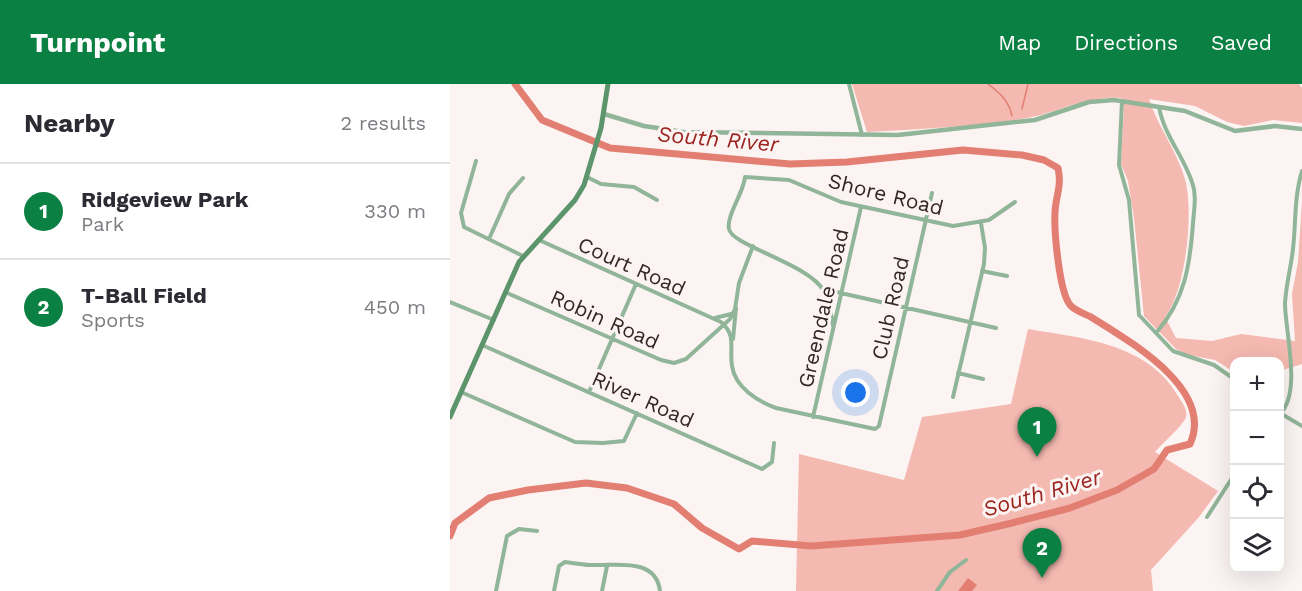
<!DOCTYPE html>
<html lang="en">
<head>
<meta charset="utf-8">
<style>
	:root { --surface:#fff; --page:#f7f7f7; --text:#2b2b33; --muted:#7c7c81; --line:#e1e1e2; --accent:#0b8043 }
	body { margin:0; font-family:"Work Sans",sans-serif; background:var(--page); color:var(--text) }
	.controls { position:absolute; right:18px; bottom:18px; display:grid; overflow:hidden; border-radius:12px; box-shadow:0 6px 24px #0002 }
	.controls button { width:54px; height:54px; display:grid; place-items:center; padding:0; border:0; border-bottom:2px solid var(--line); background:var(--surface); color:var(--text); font:30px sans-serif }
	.you { position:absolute; left:406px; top:309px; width:21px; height:21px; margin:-15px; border:4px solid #fff; border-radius:50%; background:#1a73e8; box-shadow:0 0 0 9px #1a73e833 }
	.badge { display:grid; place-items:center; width:39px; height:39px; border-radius:50%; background:var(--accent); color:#fff; font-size:20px; font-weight:700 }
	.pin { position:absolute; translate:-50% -50px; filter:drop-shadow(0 2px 3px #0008) }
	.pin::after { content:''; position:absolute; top:32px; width:21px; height:18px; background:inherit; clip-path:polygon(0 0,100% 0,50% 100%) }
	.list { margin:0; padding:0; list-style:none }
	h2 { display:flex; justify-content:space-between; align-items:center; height:78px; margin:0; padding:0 24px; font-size:26px }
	h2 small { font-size:20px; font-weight:400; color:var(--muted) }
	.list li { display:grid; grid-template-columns:39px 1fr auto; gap:18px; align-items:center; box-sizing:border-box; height:96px; padding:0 24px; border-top:2px solid var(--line) }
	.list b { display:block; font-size:22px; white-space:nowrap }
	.list p { margin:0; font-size:20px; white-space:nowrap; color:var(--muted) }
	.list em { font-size:20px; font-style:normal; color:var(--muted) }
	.icon { flex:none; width:33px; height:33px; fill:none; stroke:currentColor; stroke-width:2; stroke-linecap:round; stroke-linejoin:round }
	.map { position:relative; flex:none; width:852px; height:507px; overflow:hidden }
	header { display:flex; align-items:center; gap:36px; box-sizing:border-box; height:84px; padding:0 30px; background:var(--accent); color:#fff }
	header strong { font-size:28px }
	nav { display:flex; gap:33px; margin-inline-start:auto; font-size:21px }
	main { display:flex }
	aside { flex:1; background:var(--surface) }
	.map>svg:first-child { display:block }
	.green { fill:#f4b9b0 }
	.water { fill:#e37f72 }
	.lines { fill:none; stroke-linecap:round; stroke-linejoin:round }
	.stream { stroke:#e37f72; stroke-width:1.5 }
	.river { stroke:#e37f72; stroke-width:7 }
	.minor { stroke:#90b598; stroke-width:4 }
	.tertiary { stroke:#90b598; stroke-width:4.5 }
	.secondary { stroke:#5c946b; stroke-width:5 }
	.labels { text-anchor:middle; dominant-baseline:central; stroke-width:6; stroke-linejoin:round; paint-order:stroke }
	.street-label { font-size:21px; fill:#342623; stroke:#fcf4f3 }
	.water-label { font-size:22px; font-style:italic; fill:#9b241e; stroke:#fcf4f3 }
</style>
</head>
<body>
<header>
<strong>Turnpoint</strong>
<nav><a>Map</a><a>Directions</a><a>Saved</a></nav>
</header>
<main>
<aside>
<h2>Nearby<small>2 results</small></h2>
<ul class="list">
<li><span class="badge">1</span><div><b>Ridgeview Park</b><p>Park</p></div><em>330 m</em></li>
<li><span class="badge">2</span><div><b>T-Ball Field</b><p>Sports</p></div><em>450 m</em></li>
</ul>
</aside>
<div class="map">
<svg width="852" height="507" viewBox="0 0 852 507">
	<rect width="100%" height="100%" fill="#fcf4f3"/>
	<path class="green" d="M402,0h447l3,4v35l-29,-3 -29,6 -17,-4 -32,-16 -46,-7c9,28 28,52 36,80 9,33 1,111 -20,138l11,21 36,3 29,-7 54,7 -3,-47 6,-32 4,-60v162l-22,7v-9h-46v10l-19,-12 -27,-5 -12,-6 -32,-33 -10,-98 -6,-37 -7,-17 3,-57 -3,-9c-34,-3 -62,14 -94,20 -52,9 -107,11 -160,14z
		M578,245c53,9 120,14 150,67 4,6 10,14 8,21 -3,9 -24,26 -31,35l63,39 -19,26 -48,53 2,21h-357l3,-137 105,26 18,-63 89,-13z"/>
	<path class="water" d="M518,494l9,7 -5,6h-14z"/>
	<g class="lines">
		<path class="stream" d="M538,0c12,9 21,17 24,32
			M572,25l6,-25"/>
		<path class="river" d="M0,452l5,-13 34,-25 39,-8 58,-7 41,5 47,16 28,24 37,21 13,-8 59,5 149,-11 52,-12 58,-15 47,-18 37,-21 13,-19 23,-6c25,-55 -61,-103 -99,-127 -6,-3 -15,-6 -20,-11 -12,-12 -17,-76 -16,-94 1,-18 7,-25 3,-44l-14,-8 -22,-5 -59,-5 -116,12 -57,2 -180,-16 -68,-28 -27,-36"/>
		<path class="minor" d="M399,0l13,51
			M672,17l-3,64 10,35 10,115 34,36 41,14 20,14
			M26,77l-15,52 3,14 59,29
			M137,93l14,7 33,3 23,13
			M39,155l20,-45 14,-16
			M89,156l182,82c16,14 8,25 11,44 3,21 25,35 44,42l99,21 4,-3 53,-233
			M532,187l25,5
			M373,205l173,39
			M55,208l156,68 13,3 12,-4 44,-40 5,-10 4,-26 14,-37
			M0,218l44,18
			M265,234l16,-4
			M383,242c-2,-12 -3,-25 -9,-35 -16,-28 -92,-45 -95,-62 -3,-13 15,-37 16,-52l44,3 52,22 112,24 36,-6 26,-18
			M706,249c29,-33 34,-68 37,-110 1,-14 4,-28 -1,-41 -9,-27 -28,-47 -33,-75
			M283,255l3,-31
			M32,261l280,124 10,-7 2,-19
			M508,289l25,6
			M11,308l114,50 28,1 21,-2 13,-28
			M139,308l47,-108
			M503,313l31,-133 1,-16 -4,-25
			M830,329l22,13
			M830,330c22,-22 5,-82 5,-111 1,-18 6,-36 8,-54 3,-26 1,-52 9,-78
			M363,333l48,-210
			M757,433l27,-42
			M46,507l11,-55 12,-7 18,2
			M104,507l5,-25 6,-4c9,1 19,3 28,3 23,1 63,-8 67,26
			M152,507l5,-25
			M487,507l13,-19 16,-12"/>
		<path class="tertiary" d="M154,30l40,12 40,6 214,3 137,-15 54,-18 25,-2 71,11 50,20 40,-5 27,3"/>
		<path class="secondary" d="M0,333l69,-155 56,-62 9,-15 17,-57 7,-44"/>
	</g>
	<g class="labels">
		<g class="street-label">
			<text transform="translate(436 110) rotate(14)">Shore Road</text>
			<text transform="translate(182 182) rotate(24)">Court Road</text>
			<text transform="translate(373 224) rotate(-77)">Greendale Road</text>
			<text transform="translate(440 224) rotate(-77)">Club Road</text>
			<text transform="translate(155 235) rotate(24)">Robin Road</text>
			<text transform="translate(193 315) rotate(24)">River Road</text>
		</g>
		<g class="water-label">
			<text transform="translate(268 55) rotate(5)">South River</text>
			<text transform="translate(592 409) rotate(-16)">South River</text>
		</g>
	</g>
</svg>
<div class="controls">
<button>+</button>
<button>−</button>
<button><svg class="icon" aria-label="locate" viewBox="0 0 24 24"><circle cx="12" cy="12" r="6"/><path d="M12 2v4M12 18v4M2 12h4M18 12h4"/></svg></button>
<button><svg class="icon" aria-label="layers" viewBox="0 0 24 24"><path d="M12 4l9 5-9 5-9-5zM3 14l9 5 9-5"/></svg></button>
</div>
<div class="you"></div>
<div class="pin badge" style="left:587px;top:373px">1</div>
<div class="pin badge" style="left:592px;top:494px">2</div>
</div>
</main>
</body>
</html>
